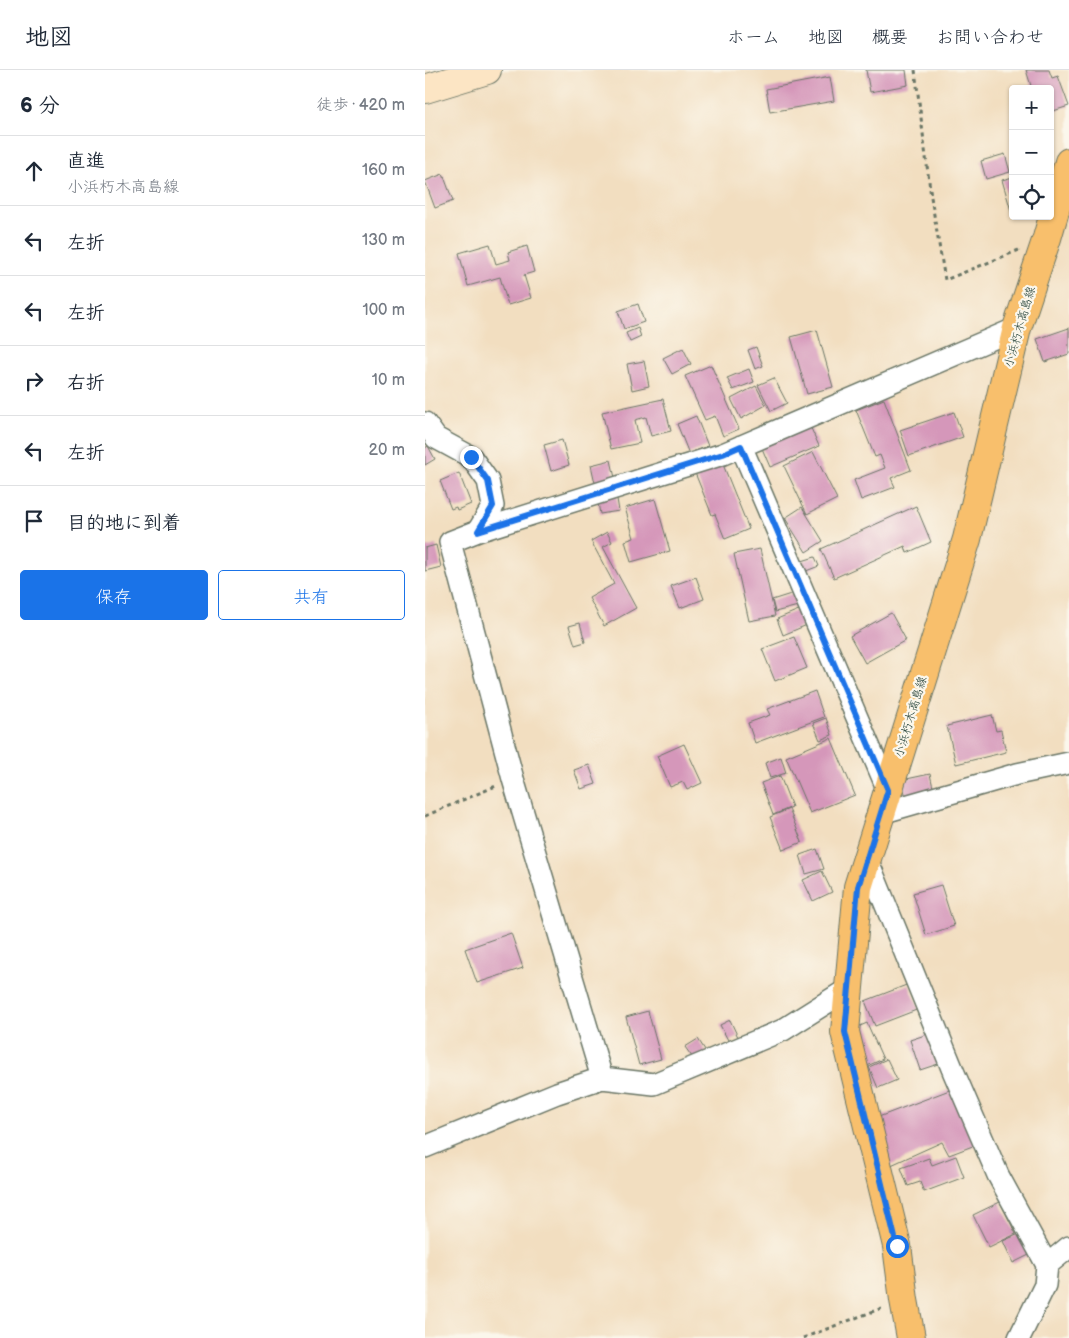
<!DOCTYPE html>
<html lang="ja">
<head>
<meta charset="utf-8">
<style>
	:root { --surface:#fff; --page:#f2f2f3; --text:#1f2937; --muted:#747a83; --line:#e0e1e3; --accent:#1a73e8 }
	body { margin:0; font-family:"Balsamiq Sans","Klee One",sans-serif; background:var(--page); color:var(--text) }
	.controls { position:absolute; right:15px; top:15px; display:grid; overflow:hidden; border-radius:5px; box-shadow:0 1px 4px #0004 }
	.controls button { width:45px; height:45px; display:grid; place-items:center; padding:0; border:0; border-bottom:1px solid var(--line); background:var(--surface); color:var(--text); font:25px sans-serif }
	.stop { position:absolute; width:15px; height:15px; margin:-11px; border:4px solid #1a73e8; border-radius:50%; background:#fff }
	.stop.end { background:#1a73e8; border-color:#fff; box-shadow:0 1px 5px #0008 }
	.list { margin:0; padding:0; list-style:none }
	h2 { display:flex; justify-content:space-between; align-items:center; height:65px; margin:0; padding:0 20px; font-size:21px }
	h2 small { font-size:16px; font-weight:400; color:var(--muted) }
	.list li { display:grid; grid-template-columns:32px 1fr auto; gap:15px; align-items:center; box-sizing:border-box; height:70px; padding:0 20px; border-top:1px solid var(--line) }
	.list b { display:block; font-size:19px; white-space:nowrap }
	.list p { margin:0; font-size:16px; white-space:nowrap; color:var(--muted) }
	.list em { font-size:16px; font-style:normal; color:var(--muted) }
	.actions { display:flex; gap:10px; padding:15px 20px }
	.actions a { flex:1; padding:11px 0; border:1px solid var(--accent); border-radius:5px; text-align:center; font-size:18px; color:var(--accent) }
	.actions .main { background:var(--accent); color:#fff }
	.icon { flex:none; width:28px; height:28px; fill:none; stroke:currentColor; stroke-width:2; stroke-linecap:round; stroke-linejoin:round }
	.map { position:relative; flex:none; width:644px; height:1268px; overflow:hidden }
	header { display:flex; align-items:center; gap:30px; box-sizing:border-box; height:70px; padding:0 25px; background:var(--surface); border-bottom:1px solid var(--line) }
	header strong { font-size:24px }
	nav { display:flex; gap:28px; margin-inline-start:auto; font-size:18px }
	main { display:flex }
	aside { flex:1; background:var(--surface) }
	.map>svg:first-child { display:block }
	.building { fill:#d597ba }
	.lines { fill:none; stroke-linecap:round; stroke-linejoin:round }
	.street-casing { stroke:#697565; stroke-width:24 }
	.secondary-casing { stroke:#697565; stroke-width:30 }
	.primary-casing { stroke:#697565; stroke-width:30 }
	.path { stroke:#697565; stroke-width:3; stroke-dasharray:4 4; stroke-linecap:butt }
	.street { stroke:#fff; stroke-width:21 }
	.secondary { stroke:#fce5c4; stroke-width:28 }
	.primary { stroke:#f8bf6c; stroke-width:28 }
	.route { stroke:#1a73e8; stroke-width:6 }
	.labels { text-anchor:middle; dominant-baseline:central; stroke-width:4.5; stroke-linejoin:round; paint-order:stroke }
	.street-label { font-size:12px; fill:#1f3d34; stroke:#fbf7ec }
</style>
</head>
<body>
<header>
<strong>地図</strong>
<nav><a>ホーム</a><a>地図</a><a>概要</a><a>お問い合わせ</a></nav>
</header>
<main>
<aside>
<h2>6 分<small>徒歩 · 420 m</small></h2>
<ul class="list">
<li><svg class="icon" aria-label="ahead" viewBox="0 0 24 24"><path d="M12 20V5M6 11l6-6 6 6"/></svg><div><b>直進</b><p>小浜朽木高島線</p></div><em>160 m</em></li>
<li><svg class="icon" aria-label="left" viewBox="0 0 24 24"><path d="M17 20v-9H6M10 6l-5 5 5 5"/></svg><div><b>左折</b></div><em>130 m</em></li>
<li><svg class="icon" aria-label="left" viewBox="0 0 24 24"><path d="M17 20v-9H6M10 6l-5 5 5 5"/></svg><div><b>左折</b></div><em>100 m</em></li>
<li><svg class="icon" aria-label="right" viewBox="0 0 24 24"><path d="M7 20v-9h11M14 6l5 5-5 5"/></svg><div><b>右折</b></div><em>10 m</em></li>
<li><svg class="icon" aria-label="left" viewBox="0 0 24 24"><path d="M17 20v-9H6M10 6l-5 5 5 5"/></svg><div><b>左折</b></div><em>20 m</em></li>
<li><svg class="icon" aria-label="arrive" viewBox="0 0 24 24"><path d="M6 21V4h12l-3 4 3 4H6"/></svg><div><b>目的地に到着</b></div></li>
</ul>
<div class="actions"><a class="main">保存</a><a>共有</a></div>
</aside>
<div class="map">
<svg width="644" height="1268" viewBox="0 0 644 1268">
	<rect width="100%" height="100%" fill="#fbf7ec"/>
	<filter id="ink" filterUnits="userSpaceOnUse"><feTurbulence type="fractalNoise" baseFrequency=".02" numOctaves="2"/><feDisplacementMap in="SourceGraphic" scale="10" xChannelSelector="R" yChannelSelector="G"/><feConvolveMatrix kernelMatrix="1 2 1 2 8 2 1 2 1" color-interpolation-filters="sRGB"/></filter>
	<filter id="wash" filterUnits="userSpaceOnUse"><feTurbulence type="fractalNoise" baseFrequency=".0096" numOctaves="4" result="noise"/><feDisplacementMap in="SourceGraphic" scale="20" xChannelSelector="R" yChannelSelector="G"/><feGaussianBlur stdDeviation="1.12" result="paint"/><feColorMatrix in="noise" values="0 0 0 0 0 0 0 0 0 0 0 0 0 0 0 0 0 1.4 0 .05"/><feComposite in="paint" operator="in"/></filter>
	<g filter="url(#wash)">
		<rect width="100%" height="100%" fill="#f2dec0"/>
		<g id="blocks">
			<path class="building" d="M441,0h40l2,15 -38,7z
				M601,0h23l3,8 6,-2 11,30 -19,6v-23h-18z
				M405,7l4,24 -64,11 -4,-23z
				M580,84l5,18 -24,7 -5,-18z
				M18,104l10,27 -18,7 -10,-27z
				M588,107v37h-1l-10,-34z
				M65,174l6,20 14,-4 -2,-8 19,-6 7,26 -10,3 7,23 -23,7 -8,-28 -32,9 -9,-33z
				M213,234l6,18 -20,7 -6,-18z
				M213,258l3,9 -11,5 -4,-9z
				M644,258v26l-24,8 -8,-23z
				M392,260l16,57 -26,7 -16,-57z
				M331,277l7,19 -8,3 -7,-19z
				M258,278l8,16 -19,10 -9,-16z
				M219,291l5,25 -17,4 -5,-26z
				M286,295l28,64 -16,7 -8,-20 -10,4 -20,-44z
				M324,299l5,13 -21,8 -6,-12z
				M349,308l13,25 -16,8 -13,-26z
				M331,316l10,19 -25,14 -10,-20z
				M238,329l8,32 -20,5 -5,-19 -11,3 5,23 -29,6 -9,-37z
				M459,329l27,71 -20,8 4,9 -34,13 -7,-20 31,-12 -5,-13 -5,2 -19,-47z
				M529,342l9,25 -54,19 -9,-26z
				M271,346l12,30 -19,8 -12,-30z
				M385,356l9,20 -49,21 -9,-21z
				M137,370l7,25 -18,6 -7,-26z
				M3,376l7,13 -10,6v-17z
				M388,382l24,47 -30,15 -23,-48z
				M186,390l4,18 -20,5 -4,-18z
				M297,392l27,67 -24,10 -10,-25 -3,1 -17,-42z
				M34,403l12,31 -14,6 -1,-3 -5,2 -11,-28z
				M191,423l3,18 -19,3 -3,-17z
				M230,429l15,52 -39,11 -6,-21 9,-3 -9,-30z
				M491,436l15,36 -24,11 -2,-7 -71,32 -13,-29z
				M377,437l21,34 -17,11 -21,-34z
				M182,462l5,10 -9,5 33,61 -32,18 -15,-28 25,-14 -23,-43z
				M11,475l5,22 -16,4v-23z
				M335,479l15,67 -26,5 -15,-67z
				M390,487l4,9 -13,5 -4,-10z
				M271,507l8,22 -24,9 -9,-22z
				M369,523l4,13 -23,6 -3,-12z
				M376,539l6,16 -24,10 -6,-16z
				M466,543l15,27 -41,23 -15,-27z
				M155,553l5,19 -10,3 -6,-19z
				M369,567l13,31 -32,13 -13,-32z
				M390,621l9,26 -69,26 -7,-20 22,-8 -3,-6z
				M567,645l4,16 5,-1 5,22 -50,12 -9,-38z
				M401,648l6,17 -12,5 -7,-17z
				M406,668l24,57 -45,18 -24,-56z
				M259,674l18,39 -15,7 -4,-8 -13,5 -13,-31z
				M356,687l5,16 -16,5 -5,-15z
				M164,695l7,19 -15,5 -7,-19z
				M505,704l4,18 -28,6 -4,-18z
				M355,706l12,31 -19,8 -12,-32z
				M364,739l13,33 -19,8 -13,-33z
				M392,779l7,20 -18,5 -6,-19z
				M397,801l10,21 -19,9 -10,-21z
				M516,815l13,41 -28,9 -13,-42z
				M86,863l12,35 -46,15 -12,-34z
				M484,914l10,25 -44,17 -10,-25z
				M223,941l13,48 -22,6 -13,-48z
				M305,950l8,17 -9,5 -9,-17z
				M442,953l16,36 -16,7 -16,-36z
				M506,963l10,30 -21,7 -10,-30z
				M273,969l9,14 -12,8 -10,-14z
				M462,989l10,21 -19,8 -9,-21z
				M535,1016l18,58 -29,11 -7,-13 -53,24 -13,-48z
				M531,1086l8,21 -40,15 -4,-10 -12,4 -7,-18 28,-10 3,7z
				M575,1132l16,32 -27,13 -16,-32z
				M594,1164l10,21 -16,8 -10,-22z"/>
		</g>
	</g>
	<g filter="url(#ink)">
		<use href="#blocks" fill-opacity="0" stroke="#697565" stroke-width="1"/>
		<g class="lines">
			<g class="street-casing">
				<path id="street" d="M0,353l11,15 35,19 17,24 5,25 -15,25
					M316,376l147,344
					M456,743l136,-39 52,-11
					M442,789l87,214 44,102 49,90 -2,20 -26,53
					M177,1008l-89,-299 -63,-237 28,-11 245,-77 294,-126
					M0,1077l132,-54 45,-15 52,6 129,-54 65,-41
					M622,1195l22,-18"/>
			</g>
			<g class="secondary-casing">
				<path id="secondary" d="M0,19l62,-19"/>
			</g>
			<g class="primary-casing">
				<path id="primary" d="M486,1268l-7,-38 -7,-54 -52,-214 13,-145 109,-348 50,-211 30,-90 22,-76"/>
			</g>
			<path class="path" d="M490,0l16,127 14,83 74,-30
				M0,746l71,-30
				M378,1268l79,-30"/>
			<use href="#street" class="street"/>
			<use href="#secondary" class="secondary"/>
			<use href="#primary" class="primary"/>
		</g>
	</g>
	<g class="lines" filter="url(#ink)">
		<path class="route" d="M46,387l17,24 5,25 -15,25 245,-77 18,-8 147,344 -30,97 -13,145 52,214"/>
	</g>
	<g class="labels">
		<g class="street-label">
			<text transform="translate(595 257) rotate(-74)">小浜朽木高島線</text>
			<text transform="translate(486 647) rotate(-73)">小浜朽木高島線</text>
		</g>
	</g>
</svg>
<div class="controls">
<button>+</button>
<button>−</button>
<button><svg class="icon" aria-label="locate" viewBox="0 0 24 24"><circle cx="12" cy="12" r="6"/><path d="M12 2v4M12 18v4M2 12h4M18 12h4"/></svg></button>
</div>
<div class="stop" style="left:472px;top:1176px"></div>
<div class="stop end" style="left:46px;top:387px"></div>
</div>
</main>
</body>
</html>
